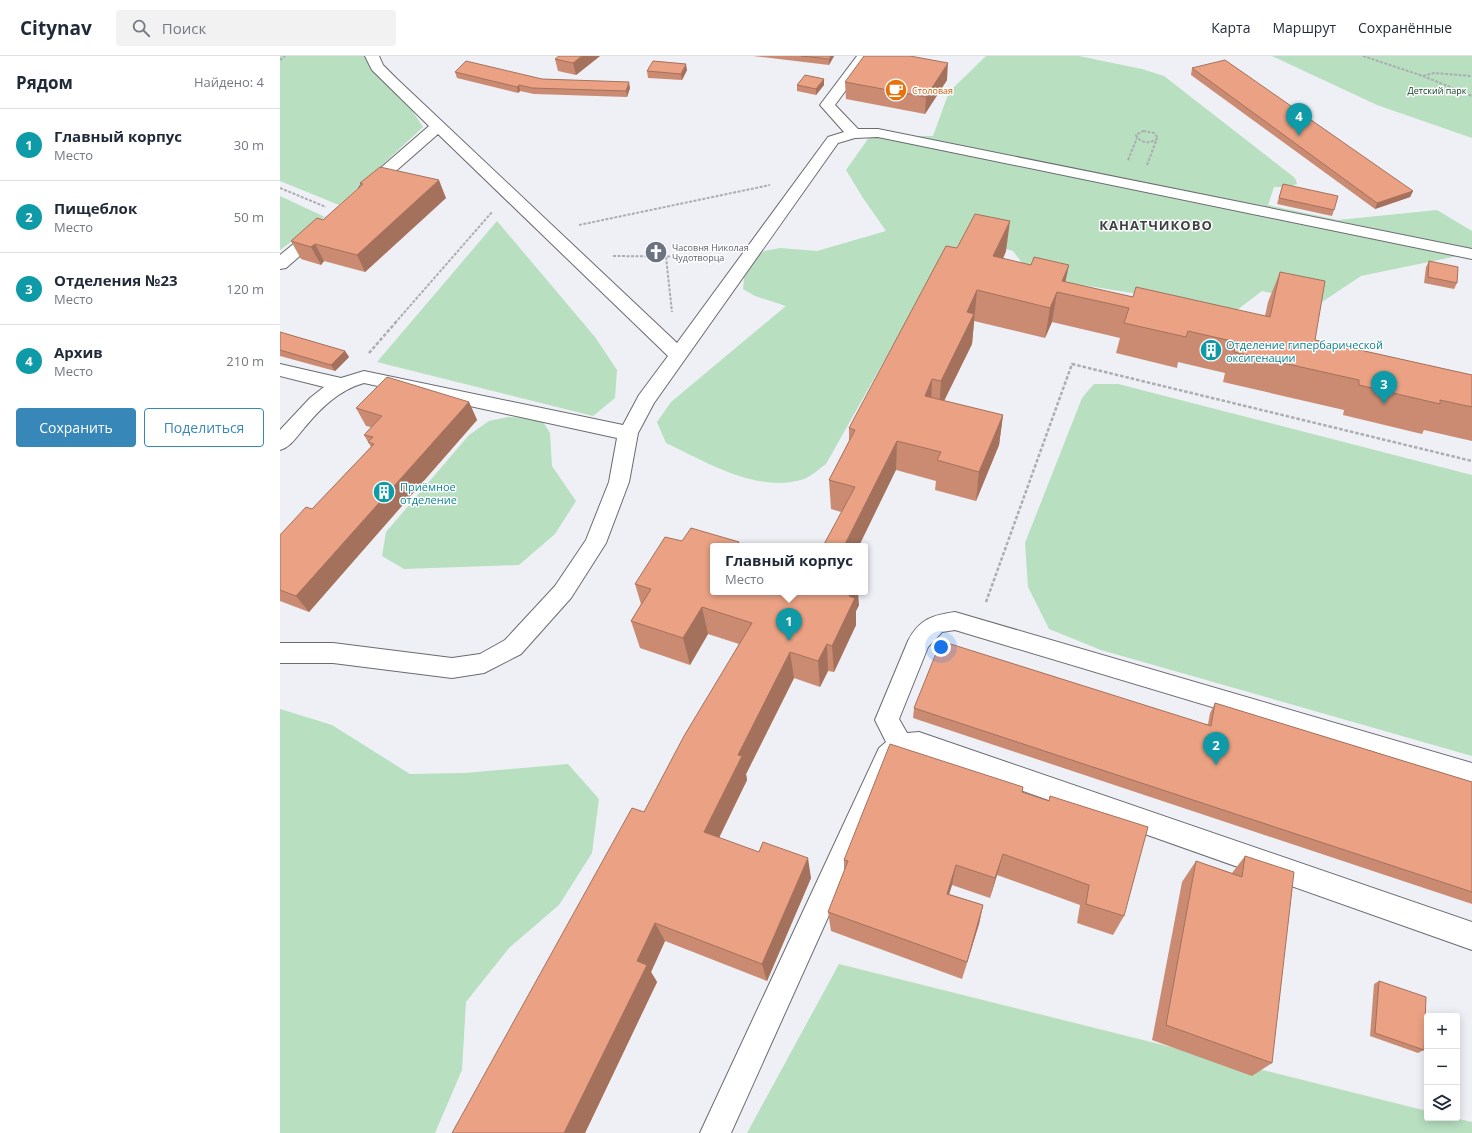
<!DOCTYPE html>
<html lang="ru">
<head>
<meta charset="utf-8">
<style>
	:root { --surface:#fff; --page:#f2f2f3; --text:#1f2937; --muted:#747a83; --line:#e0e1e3; --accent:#3887b9 }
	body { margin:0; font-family:"Open Sans",sans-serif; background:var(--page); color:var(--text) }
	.controls { position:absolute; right:12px; bottom:12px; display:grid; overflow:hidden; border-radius:4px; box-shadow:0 2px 10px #0003 }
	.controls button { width:36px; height:36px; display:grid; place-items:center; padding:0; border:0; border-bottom:1px solid var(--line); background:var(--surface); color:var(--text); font:20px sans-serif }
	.you { position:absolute; left:661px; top:591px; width:14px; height:14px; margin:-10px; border:3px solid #fff; border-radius:50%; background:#1a73e8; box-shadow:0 0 0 6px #1a73e833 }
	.badge { display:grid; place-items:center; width:26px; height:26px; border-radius:50%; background:var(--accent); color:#fff; font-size:13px; font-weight:700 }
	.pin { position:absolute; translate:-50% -33px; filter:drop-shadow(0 1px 2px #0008) }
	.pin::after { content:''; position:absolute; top:21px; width:14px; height:12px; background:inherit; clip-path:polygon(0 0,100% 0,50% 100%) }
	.popup { position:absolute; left:430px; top:487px; width:158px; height:52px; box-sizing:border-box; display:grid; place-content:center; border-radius:4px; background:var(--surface); filter:drop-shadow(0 1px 3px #0005); font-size:13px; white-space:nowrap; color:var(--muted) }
	.popup b { font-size:15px; color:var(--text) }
	.popup::after { content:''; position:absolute; left:50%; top:100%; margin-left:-8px; border:8px solid transparent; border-top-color:var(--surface) }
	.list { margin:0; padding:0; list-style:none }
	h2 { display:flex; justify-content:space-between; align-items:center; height:52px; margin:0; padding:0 16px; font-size:17px }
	h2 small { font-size:13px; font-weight:400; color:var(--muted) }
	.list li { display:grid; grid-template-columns:26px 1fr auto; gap:12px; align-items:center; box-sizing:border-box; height:72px; padding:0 16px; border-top:1px solid var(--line) }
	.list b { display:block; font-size:15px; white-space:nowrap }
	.list p { margin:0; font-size:13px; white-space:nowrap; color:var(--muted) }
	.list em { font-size:13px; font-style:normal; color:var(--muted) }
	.actions { display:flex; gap:8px; padding:12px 16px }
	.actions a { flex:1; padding:9px 0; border:1px solid var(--accent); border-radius:4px; text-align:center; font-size:14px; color:var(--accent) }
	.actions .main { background:var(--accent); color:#fff }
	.icon { flex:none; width:22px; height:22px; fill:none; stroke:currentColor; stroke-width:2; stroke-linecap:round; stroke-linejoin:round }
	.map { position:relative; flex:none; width:1192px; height:1077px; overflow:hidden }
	header { display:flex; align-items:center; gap:24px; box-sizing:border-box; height:56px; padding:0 20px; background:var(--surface); border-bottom:1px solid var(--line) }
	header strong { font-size:19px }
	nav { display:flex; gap:22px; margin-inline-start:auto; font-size:14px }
	.search { width:280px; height:36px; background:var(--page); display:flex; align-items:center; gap:10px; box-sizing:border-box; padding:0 14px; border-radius:4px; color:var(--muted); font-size:15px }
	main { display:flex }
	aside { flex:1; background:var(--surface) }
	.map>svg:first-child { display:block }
	.green { fill:#b7dfc0 }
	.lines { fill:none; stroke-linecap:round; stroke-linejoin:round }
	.minor-casing { stroke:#6a6b70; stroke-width:2 }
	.path-far1 { stroke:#acacb1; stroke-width:2; stroke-dasharray:3 1.5; stroke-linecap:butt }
	.path { stroke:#acacb1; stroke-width:2.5; stroke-dasharray:3.5 2; stroke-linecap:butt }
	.minor { fill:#fff; fill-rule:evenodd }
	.wall { fill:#ca8b72 }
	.shaded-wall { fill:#a4715c }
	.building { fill:#eba284; stroke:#a4715c }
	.labels { text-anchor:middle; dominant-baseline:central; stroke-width:3; stroke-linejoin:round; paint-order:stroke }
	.far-food-label { font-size:9px; fill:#c56008; stroke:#fefeff; text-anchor:start }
	.far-park-label { font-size:9px; fill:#093c1c; stroke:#fefeff }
	.far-worship-label { font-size:9px; fill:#5b616d; stroke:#fefeff; text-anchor:start }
	.culture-label { font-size:11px; fill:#0d838f; stroke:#fefeff; text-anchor:start }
	.far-district-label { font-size:13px; font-weight:bold; letter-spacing:1px; fill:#3f4044; stroke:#fefeff }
</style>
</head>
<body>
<header>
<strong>Citynav</strong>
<div class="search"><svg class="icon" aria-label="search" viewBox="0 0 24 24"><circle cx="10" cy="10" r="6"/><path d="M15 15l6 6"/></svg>Поиск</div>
<nav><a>Карта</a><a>Маршрут</a><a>Сохранённые</a></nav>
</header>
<main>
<aside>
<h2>Рядом<small>Найдено: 4</small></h2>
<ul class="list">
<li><span class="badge" style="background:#0f9aa8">1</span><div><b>Главный корпус</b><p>Место</p></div><em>30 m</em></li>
<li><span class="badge" style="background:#0f9aa8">2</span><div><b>Пищеблок</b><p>Место</p></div><em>50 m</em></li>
<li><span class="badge" style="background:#0f9aa8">3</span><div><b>Отделения №23</b><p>Место</p></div><em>120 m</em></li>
<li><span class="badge" style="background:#0f9aa8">4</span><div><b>Архив</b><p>Место</p></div><em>210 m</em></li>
</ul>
<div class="actions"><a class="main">Сохранить</a><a>Поделиться</a></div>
</aside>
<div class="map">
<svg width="1192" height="1077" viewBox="0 0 1192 1077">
	<rect width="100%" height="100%" fill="#eff0f6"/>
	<path class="green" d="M0,0h96l47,71 -84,78 -59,-24z
		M706,0h93l63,13 22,7 131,102 2,6 -8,3h-15l-6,18 70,15 99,-10 35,21v22l-111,23 -42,28 -57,-13 -25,19 -204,-33 -20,-26 -38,-11 -42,34 -107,190c-6,4 -14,12 -22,15 -47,15 -97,-17 -138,-36l-9,-21 14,-20 115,-96 -31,-10 -12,-7 1,-11 11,-20 9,-7 16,-3 37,3 69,-20 -23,-33 -17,-28 24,-34h63l16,-44z
		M992,0h200v82l-95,-33z
		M0,140l45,21 -45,33z
		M217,165l98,116 22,33 -2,28 -22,18 -216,-54z
		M814,328h24l354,91v281l-371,-106 -52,-21 -21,-42 -3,-44 57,-145z
		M228,361l23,1 12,4 7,11 2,33 24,35 -21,33 -36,31 -115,4 -22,-13 4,-24 83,-97 20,-14z
		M0,653l52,16 78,49 54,-1 104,-9 31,35 -7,54 -33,52 -50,43 -43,54 -4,68 -27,63h-155z
		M559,908l588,147v7h28l17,4v11h-725z"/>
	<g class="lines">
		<g class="minor-casing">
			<path id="minor" d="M85,0h14l4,9 13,13 281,265 151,-206 16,-5 -24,-27 37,-49h14l-36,49 23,24h20l594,120v10l-594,-122 -23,1 -17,5 -184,260 -16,30 -9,49 -23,61 -35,55 -50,56 -37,19 -32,5 -119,-15h-53v-20h53l119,15 28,-4 25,-14 50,-54 31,-46 23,-58 8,-44 -253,-55c-25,7 -43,25 -59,44 -8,9 -14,20 -25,23v-20l30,-32 14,-11 -44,-11v-12l61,14 23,-7 259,54 16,-30 29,-39 -230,-222 -65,57 -6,2 -6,-2 -2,-3 2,-3 68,-59 -57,-56z
				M39,170l6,2 2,3 -2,3 -39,34 -6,1v-14l33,-27z
				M675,556l517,151v22l-517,-155 -13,2 -14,15 -29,72 8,14 12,-1 553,190v28l-553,-196 -13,1 -9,9 -166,369h-31l179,-385 7,-6 -11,-22 33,-79c11,-22 25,-26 47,-29z"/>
		</g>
		<path class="path-far1" d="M1083,0l60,20 49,20
			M0,4l5,-4
			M1143,20l11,-3 38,3
			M863,75l11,2 4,5c-7,6 -18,6 -22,-3z
			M848,104l9,-22
			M867,109l9,-24
			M0,132l46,19
			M299,169l191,-40
			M333,200l103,1
			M386,201l6,55
			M115,267l97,-111"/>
		<path class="path" d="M89,297l27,-31
			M706,546l86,-238 400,97"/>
		<use href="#minor" class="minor"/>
	</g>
	<path class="wall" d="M320,0l-24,19 -18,-4 -3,-12z
		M473,0h81l-5,9z
		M912,12l221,123 -3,6 -35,12 -184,-134z
		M407,14l-5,10 -34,-2 -1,-7z
		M175,16l87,7 88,9 -3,9 -93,-3 -14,-3 -2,2 -61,-15z
		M667,24l-22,34 -79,-15 -1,-17z
		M517,29h27l-8,10 -19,-4z
		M80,127l86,15 -81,74 -41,-11 -3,4 -20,-6 -10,-18 32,-21 38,-34z
		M1003,128l51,26 -2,6 -55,-12z
		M677,192l49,3 -3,8 62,23 68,15 132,19 3,-14 12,-30 35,68 157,35v66l-48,-11 -2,4 -79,-19 1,-5 -121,-28 2,-9 -47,-11 -1,6 -61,-15 4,-15 -68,-16 -7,16 -71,-17 -2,23 -28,57 59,14 -4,30 -23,56 -41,-11 1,-9 -40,-11 -55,42 -10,-3 -2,-29 20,-39v-13z
		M1149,205l28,22 -3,6 -30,-6 2,-16z
		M0,276l65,19 4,6 -14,14 -55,-15z
		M189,346l8,18 -168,192 -29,-11v-66l32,-26 59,-62 -7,-12 7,-8 -5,-1 -10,-18z
		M402,485l57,1v4h-26v46l146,13 -3,6v14l-22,47 -6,-1 -8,16 -26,-9 -48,96 1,6 -28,58 92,40 -44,103 -102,-40 -14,31 6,10 -72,151h-133l192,-321 95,-168 -31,-10 -18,31 -50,-17 -9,-27 10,-17 -6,-20z
		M935,647l257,79v122l-559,-186 1,-10 294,16 2,-11z
		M742,736l102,124 -11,19 -36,-12 3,-18 -83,-30 -7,23 -38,-13 -3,9 34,11 -4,19 -17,55 -131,-48 -3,-19 16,-41v-11z
		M965,800l27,207 -20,13 -100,-36 30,-158 14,-21 36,12z
		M1099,925l45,69 -6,3 -48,-17 4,-52z"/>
	<path class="shaded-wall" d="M302,0h18l-24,19 -3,-12z
		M551,0h3l-5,9v-6z
		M668,7l-1,17 -22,34 1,-17z
		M406,8l1,6 -5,10 -1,-6z
		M544,23v6l-8,10v-6z
		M349,26l1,6 -3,9 -1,-6z
		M239,29l1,6 -2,2 -1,-6z
		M159,124l7,18 -81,74 -8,-17z
		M1133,135l-3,6 -35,12 2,-6z
		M730,165l-4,30 -16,36 3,-31z
		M35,188l9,17 -3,4 -10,-18z
		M789,209l-6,28 -1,-12z
		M697,234l-5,54 -33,67 2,-30 26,-69z
		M777,236l-5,30 -7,16 5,-30z
		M65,295l4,6 -14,14 -4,-6z
		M652,323l-1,30 -6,-13z
		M189,346l8,18 -168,192 -13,-16z
		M723,359l-4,30 -23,56 3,-29z
		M617,385l-1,29 -37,76h-15z
		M571,536h7l1,13 -3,6v14l-22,47 -2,-26z
		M422,551l6,27 -18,31 -7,-27z
		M547,588l1,27 -8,16 -2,-26z
		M510,596l4,26 -48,96 1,6 -36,74 -7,-22 34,-77z
		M723,798l-6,21 -7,23 5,-20z
		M528,802l3,20 -44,103 -5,-17z
		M676,809l-4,20 -9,28 4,-19z
		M703,849l-4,19 -17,55 5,-17z
		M375,867l10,18 -14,31 6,10 -72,151h-21l73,-172z"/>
	<path class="building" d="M279,0h23l-9,7 -18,-4z
		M521,0h30l-2,3z
		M584,0h46l38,7 -22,34 -81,-15z
		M945,4l188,131 -36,12 -185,-135z
		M186,5l76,18 87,3 -3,9 -94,-3 -13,-3 -2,2 -62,-15z
		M373,5l33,3 -5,10 -34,-3z
		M525,19l19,4 -8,10 -19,-4z
		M100,111l59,13 -82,75 -42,-11 -4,3 -20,-6 26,-23 6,2 40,-36 -3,-1z
		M1003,128l55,12 -4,14 -55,-12z
		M695,158l35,7 -17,35 38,9 3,-8 35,8 -7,16 71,16 3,-10 134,30 10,-45 45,9 -10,59 157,35v32l-32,-7v4l-81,-19v-5l-125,-28 2,-10 -48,-11 -2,6 -62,-14 5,-15 -72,-16 -7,16 -73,-18 -10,22 7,2 -33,67 -9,-2 -7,17 78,19 -24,57 -42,-12 4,-8 -44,-11 -53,105h-21l32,-59 -26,-7 26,-50 -6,-2 97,-182 11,2z
		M1149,205l29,6 -1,16 -29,-6z
		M0,276l65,19 -14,14 -51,-15z
		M107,321l82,25 -173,194 -16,-6v-55l26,-28 6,2 62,-65 -6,-2 5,-5 -9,-2 18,-19 -26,-8z
		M411,472l48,14 -2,4h-24v46h138l-2,4 6,2 -23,48 -5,-2 -9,17 -28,-9 -52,103 4,1 -38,76 55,20 4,-10 45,16 -46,106 -107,-41 -18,38 10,4 -83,168h-112l180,-325 12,4 40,-76 68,-113 -50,-16 -19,31 -52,-17 20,-32 -16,-5 30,-47 17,4z
		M661,585l270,85 4,-23 257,79v110l-558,-184z
		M610,688l133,43 -1,5 27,9 1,-5 98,31 -24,89 -38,-12 3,-19 -86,-31 -8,24 -39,-13 -9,29 36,11 -16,57 -139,-50 20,-51 -4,-1z
		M965,800l49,16 -22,191 -106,-38 30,-164 46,16z
		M1099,925l47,16 -2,53 -49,-17z"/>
	<defs>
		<g id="cafe-disc" transform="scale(1.15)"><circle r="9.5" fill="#e8710a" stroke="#fefeff"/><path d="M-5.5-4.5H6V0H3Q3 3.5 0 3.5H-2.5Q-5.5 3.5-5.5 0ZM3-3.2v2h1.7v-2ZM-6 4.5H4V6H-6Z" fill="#fff"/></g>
		<g id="church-disc" transform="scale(1.15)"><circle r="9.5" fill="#6b7280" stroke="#fefeff"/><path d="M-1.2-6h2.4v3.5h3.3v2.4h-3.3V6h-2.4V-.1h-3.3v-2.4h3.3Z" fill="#fff"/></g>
		<g id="building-disc" transform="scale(1.15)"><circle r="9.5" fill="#0f9aa8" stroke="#fefeff"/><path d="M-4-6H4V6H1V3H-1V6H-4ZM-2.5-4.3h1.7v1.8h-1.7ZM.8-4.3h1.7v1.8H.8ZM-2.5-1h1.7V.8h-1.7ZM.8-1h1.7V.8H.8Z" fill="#fff"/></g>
	</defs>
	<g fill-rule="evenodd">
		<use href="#cafe-disc" x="616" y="34"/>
		<use href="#church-disc" x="376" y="196"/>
		<use href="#building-disc" x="931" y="294"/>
		<use href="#building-disc" x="104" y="436"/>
	</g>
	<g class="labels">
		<g class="far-food-label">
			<text x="632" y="34">Столовая</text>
		</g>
		<g class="far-park-label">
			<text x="1157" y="34">Детский парк</text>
		</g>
		<g class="far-worship-label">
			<text x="392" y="191">Часовня Николая<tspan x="392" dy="10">Чудотворца</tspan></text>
		</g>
		<g class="culture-label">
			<text x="946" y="288">Отделение гипербарической<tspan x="946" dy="13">оксигенации</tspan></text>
			<text x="120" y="430">Приёмное<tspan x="120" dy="13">отделение</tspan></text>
		</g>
		<g class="far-district-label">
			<text x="876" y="169">КАНАТЧИКОВО</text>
		</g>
	</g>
</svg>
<div class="controls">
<button>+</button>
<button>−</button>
<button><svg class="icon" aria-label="layers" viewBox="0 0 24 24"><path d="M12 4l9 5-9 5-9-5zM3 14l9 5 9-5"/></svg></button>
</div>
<div class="you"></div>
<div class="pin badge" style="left:509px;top:585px;background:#0f9aa8">1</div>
<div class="popup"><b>Главный корпус</b>Место</div>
<div class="pin badge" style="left:936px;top:709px;background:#0f9aa8">2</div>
<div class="pin badge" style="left:1104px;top:348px;background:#0f9aa8">3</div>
<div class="pin badge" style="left:1019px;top:80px;background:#0f9aa8">4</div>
</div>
</main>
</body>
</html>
